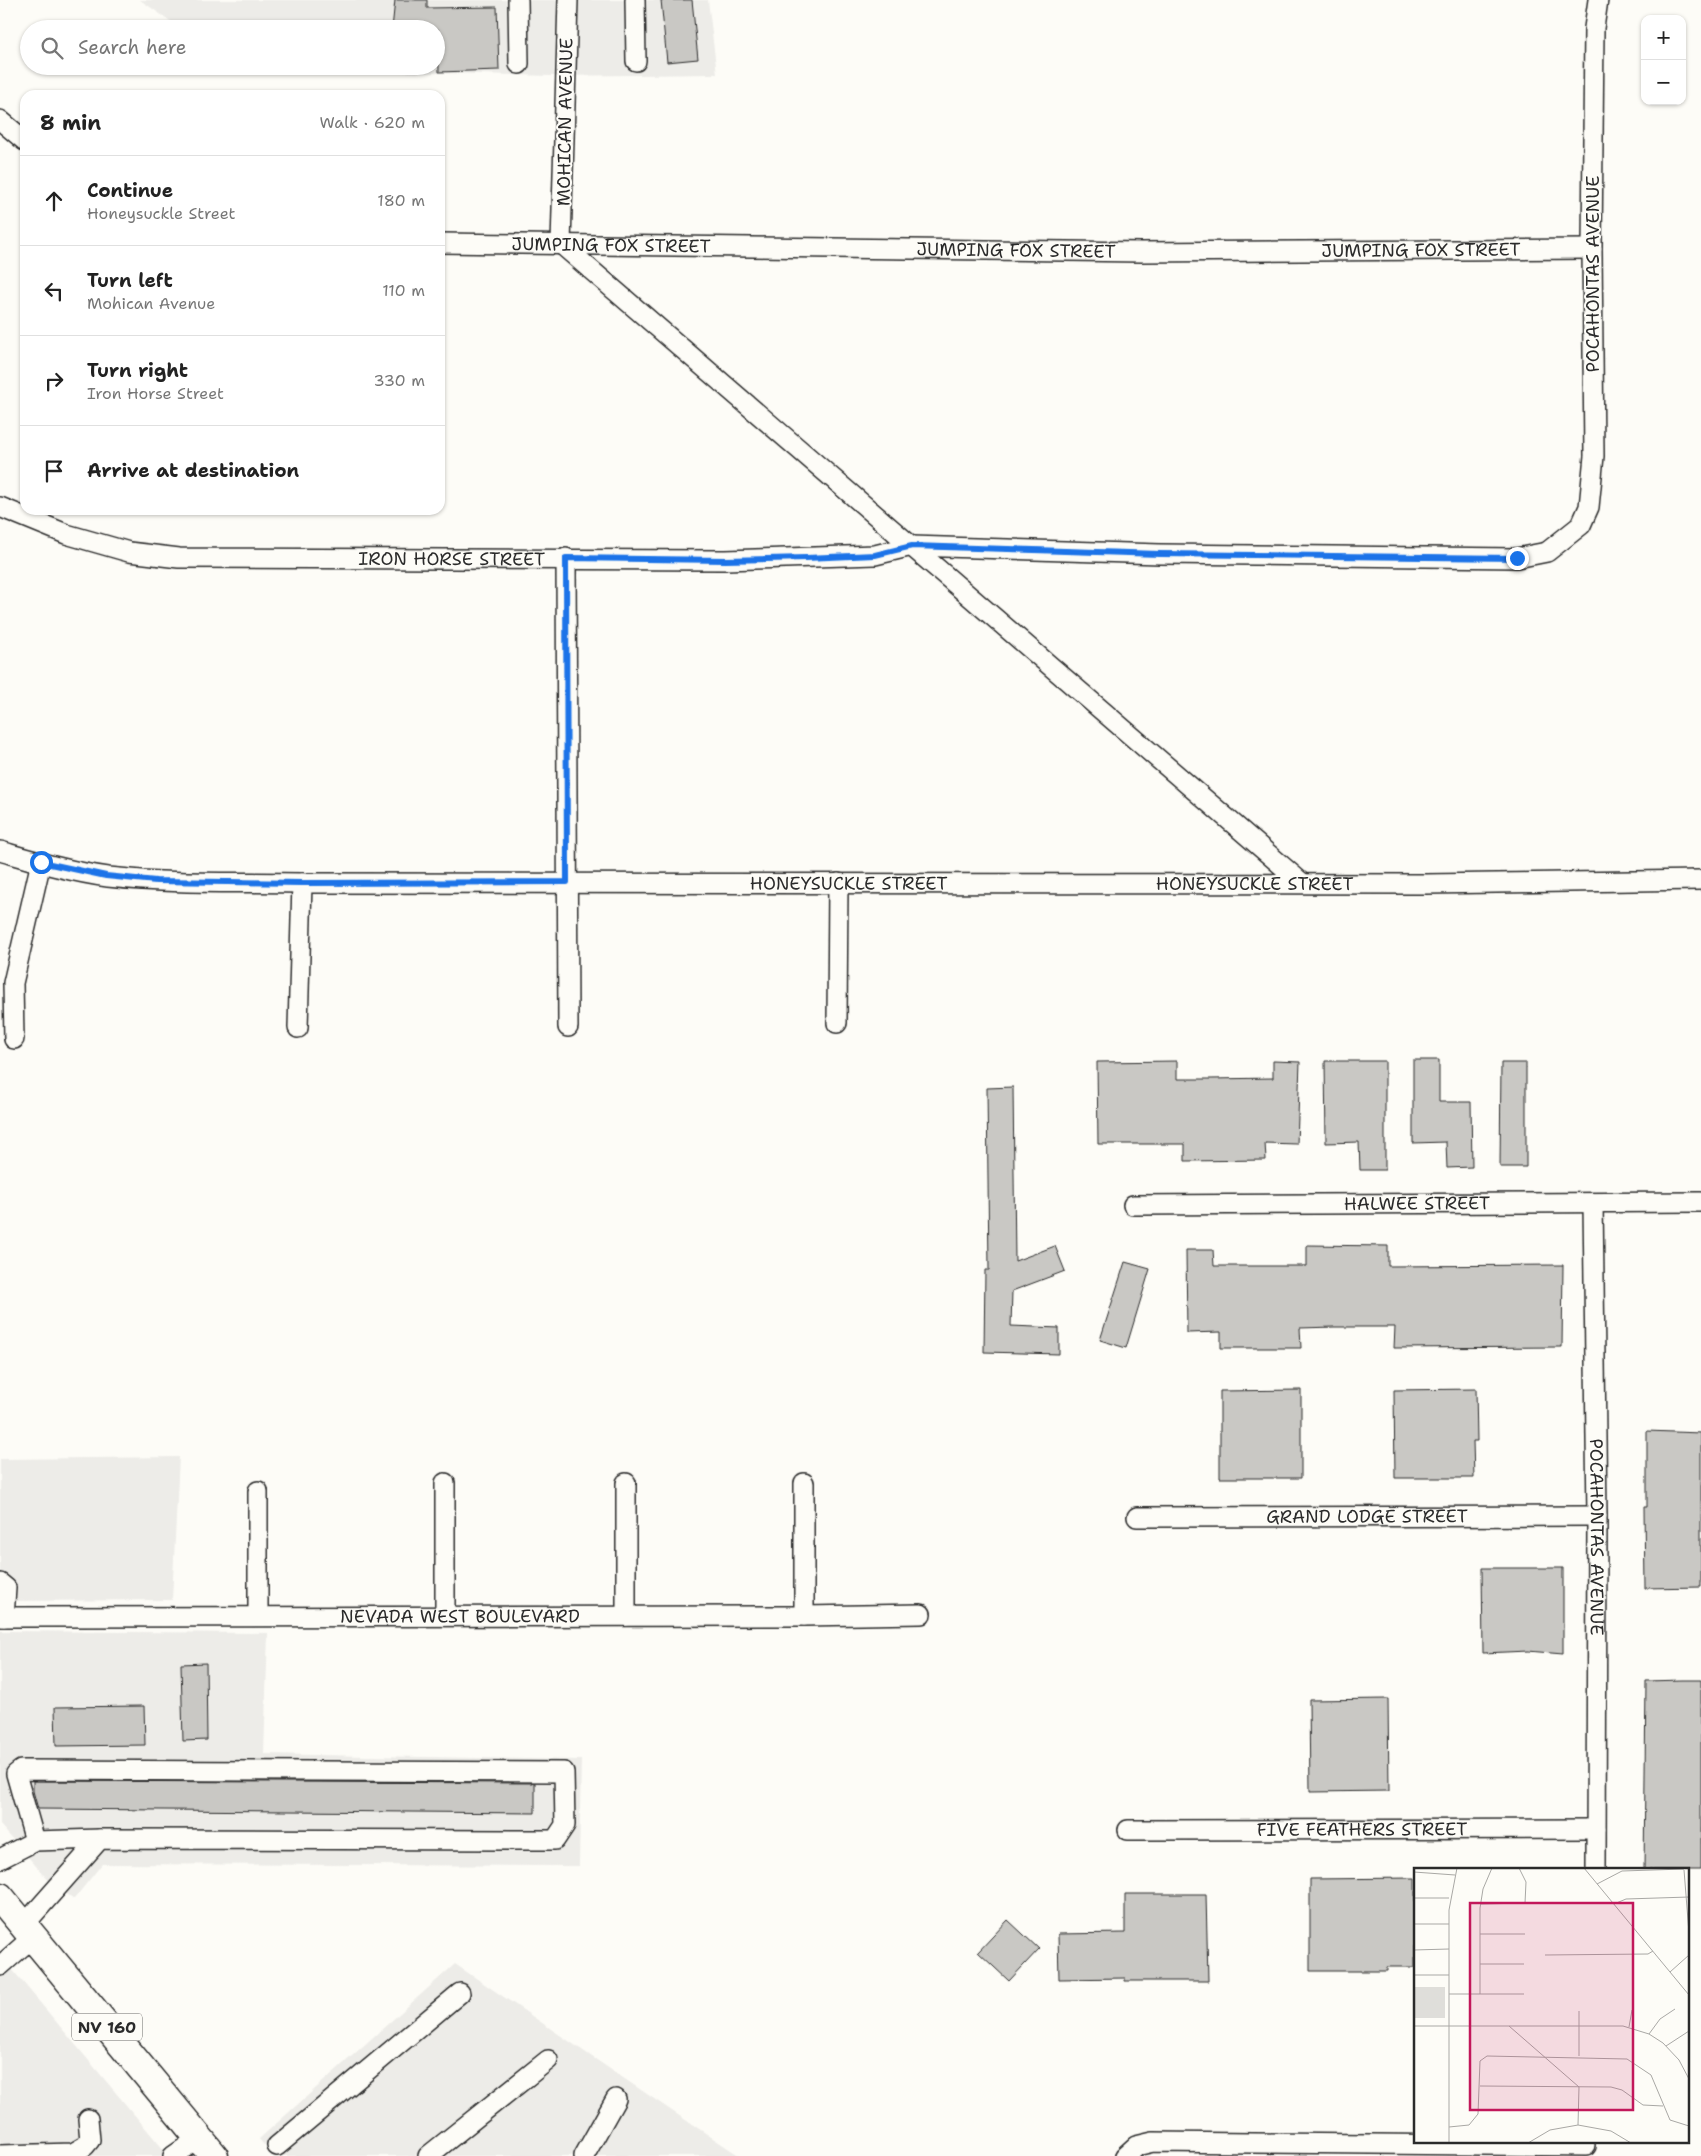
<!DOCTYPE html>
<html lang="en">
<head>
<meta charset="utf-8">
<style>
	:root { --surface:#fff; --page:#f6f6f6; --text:#222; --muted:#767676; --line:#e0e0e0 }
	body { margin:0; font-family:"Shantell Sans",sans-serif; background:var(--page); color:var(--text) }
	.controls { position:absolute; right:15px; top:15px; display:grid; overflow:hidden; border-radius:10px; box-shadow:0 1px 4px #0004 }
	.controls button { width:45px; height:45px; display:grid; place-items:center; padding:0; border:0; border-bottom:1px solid var(--line); background:var(--surface); color:var(--text); font:25px sans-serif }
	.stop { position:absolute; width:15px; height:15px; margin:-11px; border:4px solid #1a73e8; border-radius:50%; background:#fff }
	.stop.end { background:#1a73e8; border-color:#fff; box-shadow:0 1px 5px #0008 }
	.list { margin:0; padding:0; list-style:none }
	h2 { display:flex; justify-content:space-between; align-items:center; height:65px; margin:0; padding:0 20px; font-size:21px }
	h2 small { font-size:16px; font-weight:400; color:var(--muted) }
	.list li { display:grid; grid-template-columns:32px 1fr auto; gap:15px; align-items:center; box-sizing:border-box; height:90px; padding:0 20px; border-top:1px solid var(--line) }
	.list b { display:block; font-size:19px; white-space:nowrap }
	.list p { margin:0; font-size:16px; white-space:nowrap; color:var(--muted) }
	.list em { font-size:16px; font-style:normal; color:var(--muted) }
	.icon { flex:none; width:28px; height:28px; fill:none; stroke:currentColor; stroke-width:2; stroke-linecap:round; stroke-linejoin:round }
	.map { position:relative; flex:none; width:1701px; height:2156px; overflow:hidden }
	.search { position:absolute; background:var(--surface); box-shadow:0 1px 4px #0004; left:20px; top:20px; width:425px; height:55px; display:flex; align-items:center; gap:12px; box-sizing:border-box; padding:0 18px; border-radius:28px; color:var(--muted); font-size:19px }
	.panel { position:absolute; background:var(--surface); box-shadow:0 1px 4px #0004; left:20px; top:90px; width:425px; height:425px; border-radius:15px }
	.map>svg:first-child { display:block }
	.built { fill:#edece8 }
	.building { fill:#c9c8c4; stroke:#2b2b2b }
	.lines { fill:none; stroke-linecap:round; stroke-linejoin:round }
	.minor-casing { stroke:#2b2b2b; stroke-width:22 }
	.highway-casing { stroke:#2b2b2b; stroke-width:31 }
	.minor { stroke:#fdfcf7; stroke-width:19 }
	.highway { stroke:#fdfcf7; stroke-width:28 }
	.route { stroke:#1a73e8; stroke-width:6 }
	.labels { text-anchor:middle; dominant-baseline:central; stroke-width:4; stroke-linejoin:round; paint-order:stroke }
	.shield { fill:#fdfcf7; stroke:#6a6a68; stroke-width:1 }
	.shield-label { font-size:16px; font-weight:bold; fill:#2b2b2b }
	.street-label { font-size:18px; fill:#2b2b2b; stroke:#fdfcf7 }
	.inset-road { fill:none; stroke:#a9a8a5; stroke-width:1 }
	.view { fill:#c2185b; fill-opacity:0.15; stroke:#c2185b; stroke-width:2.5 }
	.inset-edge { fill:none; stroke:#2b2b2b; stroke-width:2.5 }
</style>
</head>
<body>
<div class="map">
<svg width="1701" height="2156" viewBox="0 0 1701 2156">
	<rect width="100%" height="100%" fill="#fdfcf7"/>
	<filter id="ink" filterUnits="userSpaceOnUse"><feTurbulence type="fractalNoise" baseFrequency=".02" numOctaves="2"/><feDisplacementMap in="SourceGraphic" scale="10" xChannelSelector="R" yChannelSelector="G"/><feConvolveMatrix kernelMatrix="1 2 1 2 8 2 1 2 1" color-interpolation-filters="sRGB"/></filter>
	<g filter="url(#ink)">
		<path class="built" d="M140,0h568l9,74 -164,2 -313,-8 -3,-2h199v-37h-254z
			M179,1457l-7,143 -172,1v-142z
			M0,1631l268,2 -4,121 317,6 -2,106 -477,-2 -28,35 -24,-17 -50,-57z
			M0,1955l169,201h-169z
			M455,1964l217,147 68,45h-467l-14,-17z"/>
		<path class="building" d="M395,0h32v8l70,-1 2,63 -60,2 -1,-43h-46z
			M661,0h31l6,59 -31,3z
			M1413,1060h26v42h32l1,65 -25,1 -1,-26 -33,1z
			M1177,1061v18h34l62,-1v-17l27,1 -3,82 -32,-1 1,17 -81,1v-17h-87l-1,-82z
			M1325,1061h60v109h-25l-1,-28 -33,1z
			M1501,1063h25v104h-26z
			M1013,1087l2,174 40,-15 10,25 -53,20 -1,35 48,2v26l-75,-2 1,-82h4l-2,-182z
			M1307,1245l81,1v20l175,-1 -1,82 -168,1 1,-21h-61l-34,1 1,20h-80v-16l-34,1 -1,-83h27l1,16h93z
			M1125,1262l25,7 -24,79 -26,-8z
			M1476,1389l1,52h-4l1,37h-79l-1,-88z
			M1301,1390v88h-81v-87z
			M1647,1431l54,2v154l-56,1 -1,-81h3z
			M1482,1568h81v86l-35,-3 -45,2z
			M206,1663l1,77 -24,1 -2,-77z
			M1682,1680h19v190h-57l2,-189z
			M1388,1699l1,92 -79,1 -1,-92z
			M144,1706l1,39 -89,1 -1,-39z
			M33,1781l502,2v30l-497,-4 -5,-18z
			M1415,1878v89h-28v4h-77v-92z
			M1125,1894h81l2,87h-83v-3l-66,1 -1,-45 67,-1z
			M1008,1920l31,29 -30,32 -31,-29z"/>
		<g class="lines">
			<g class="minor-casing">
				<g id="minor">
					<path d="M518,0l1,64"/>
					<path d="M568,0l-7,244 741,639"/>
					<path d="M635,0l1,61"/>
					<path d="M0,120l25,21"/>
					<path id="s1" d="M440,243l701,9 451,-3"/>
					<path id="s2" d="M0,507l66,27 63,18 50,6 547,2 149,-5 37,-9 248,8 357,4 30,-6 34,-27 8,-18 5,-51 -2,-207 2,-221 4,-28"/>
					<path d="M566,558l2,469"/>
					<path id="s3" d="M0,851c35,10 71,21 108,26 64,7 130,5 194,6l1124,1 275,-4"/>
					<path d="M837,1023l1,-140"/>
					<path d="M298,1028l4,-145"/>
					<path d="M14,1039l-1,-56 28,-121"/>
					<path id="s4" d="M1593,1203l4,313 -1,354"/>
					<path id="s5" d="M1133,1205l568,-3"/>
					<path d="M445,1483v133"/>
					<path d="M626,1483v133"/>
					<path d="M804,1483v133"/>
					<path d="M258,1491v125"/>
					<path id="s6" d="M1137,1517l460,-1"/>
					<path d="M0,1583l6,5 -2,29"/>
					<path id="s7" d="M0,1617l804,-1 117,-2"/>
					<path id="s8" d="M1128,1830l468,-1"/>
					<path d="M0,1859l35,-18 65,-2"/>
					<path d="M24,1925l76,-86 455,1 10,-15 -1,-53 -543,-2 -5,4 19,67"/>
					<path d="M0,1966l33,-29"/>
					<path d="M277,2146l183,-153"/>
					<path d="M0,2155l73,-2 12,-7 5,-6 -2,-21"/>
					<path d="M173,2156l26,-18"/>
					<path d="M428,2156l120,-96"/>
					<path d="M584,2156l32,-57"/>
					<path d="M1125,2156l11,-10 17,-4 433,4"/>
				</g>
			</g>
			<g class="highway-casing">
				<path id="highway" d="M0,1897l214,259"/>
			</g>
			<use href="#minor" class="minor"/>
			<use href="#highway" class="highway"/>
		</g>
	</g>
	<g class="lines" filter="url(#ink)">
		<path class="route" d="M41,862l65,14 50,5 146,2 265,-1 -1,-324 160,2 80,-2 69,-3 37,-9 248,8 357,4"/>
	</g>
	<g class="labels">
		<rect class="shield" x="72" y="2013.5" width="70" height="27" rx="4"/>
		<g class="shield-label">
			<text x="107" y="2027">NV 160</text>
		</g>
		<g class="street-label">
			<text transform="translate(565 122) rotate(-89)">MOHICAN AVENUE</text>
			<text stroke="none"><textPath href="#s1" startOffset="171">JUMPING FOX STREET</textPath></text>
			<text stroke="none"><textPath href="#s1" startOffset="576">JUMPING FOX STREET</textPath></text>
			<text stroke="none"><textPath href="#s1" startOffset="981">JUMPING FOX STREET</textPath></text>
			<text transform="translate(1593 274) rotate(-90)">POCAHONTAS AVENUE</text>
			<text stroke="none"><textPath href="#s2" startOffset="460">IRON HORSE STREET</textPath></text>
			<text stroke="none"><textPath href="#s3" startOffset="852">HONEYSUCKLE STREET</textPath></text>
			<text stroke="none"><textPath href="#s3" startOffset="1258">HONEYSUCKLE STREET</textPath></text>
			<text stroke="none"><textPath href="#s5" startOffset="284">HALWEE STREET</textPath></text>
			<text stroke="none"><textPath href="#s6" startOffset="230">GRAND LODGE STREET</textPath></text>
			<text stroke="none"><textPath href="#s4" startOffset="334">POCAHONTAS AVENUE</textPath></text>
			<text stroke="none"><textPath href="#s7" startOffset="460">NEVADA WEST BOULEVARD</textPath></text>
			<text stroke="none"><textPath href="#s8" startOffset="234">FIVE FEATHERS STREET</textPath></text>
		</g>
	</g>
	<g transform="translate(1414 1868)">
		<rect width="275" height="275" fill="#fdfcf7"/>
		<path d="M0,119h31v31h-31z" fill="#dfdeda"/>
		<path class="inset-road" d="M170,0l105,127M270,2l5,63M0,4l41,3M183,16l25,-13 62,-2M0,30h35M67,36l44,-1 1,-21 -7,-14M200,36l12,-5 63,-2M0,56h35M66,66h45M0,82l35,-1M131,87l103,-1 5,-3M66,96h44M256,104l19,-17M0,107h35M35,126h75M66,126v-86l3,-19 9,-21M165,143v45M0,158h209l26,8 14,9 16,17 10,19M95,158l70,61 -1,38M215,159l3,-17M235,166l11,-15 15,-10M252,178l23,-15M66,218l131,1 11,3 21,15 20,1M35,259l20,-2 9,-11 2,-53 7,-5 140,3 24,16 19,45 19,6M35,275v-233l8,-42M114,275l22,-13 28,-5 33,6 20,12"/>
		<path class="view" d="M56,35h163v207h-163z"/>
		<rect width="275" height="275" class="inset-edge"/>
	</g>
</svg>
<div class="controls">
<button>+</button>
<button>−</button>
</div>
<div class="stop" style="left:41px;top:862px"></div>
<div class="stop end" style="left:1517px;top:558px"></div>
<div class="search"><svg class="icon" aria-label="search" viewBox="0 0 24 24"><circle cx="10" cy="10" r="6"/><path d="M15 15l6 6"/></svg>Search here</div>
<section class="panel">
<h2>8 min<small>Walk · 620 m</small></h2>
<ul class="list">
<li><svg class="icon" aria-label="ahead" viewBox="0 0 24 24"><path d="M12 20V5M6 11l6-6 6 6"/></svg><div><b>Continue</b><p>Honeysuckle Street</p></div><em>180 m</em></li>
<li><svg class="icon" aria-label="left" viewBox="0 0 24 24"><path d="M17 20v-9H6M10 6l-5 5 5 5"/></svg><div><b>Turn left</b><p>Mohican Avenue</p></div><em>110 m</em></li>
<li><svg class="icon" aria-label="right" viewBox="0 0 24 24"><path d="M7 20v-9h11M14 6l5 5-5 5"/></svg><div><b>Turn right</b><p>Iron Horse Street</p></div><em>330 m</em></li>
<li><svg class="icon" aria-label="arrive" viewBox="0 0 24 24"><path d="M6 21V4h12l-3 4 3 4H6"/></svg><div><b>Arrive at destination</b></div></li>
</ul>
</section>
</div>
</body>
</html>
